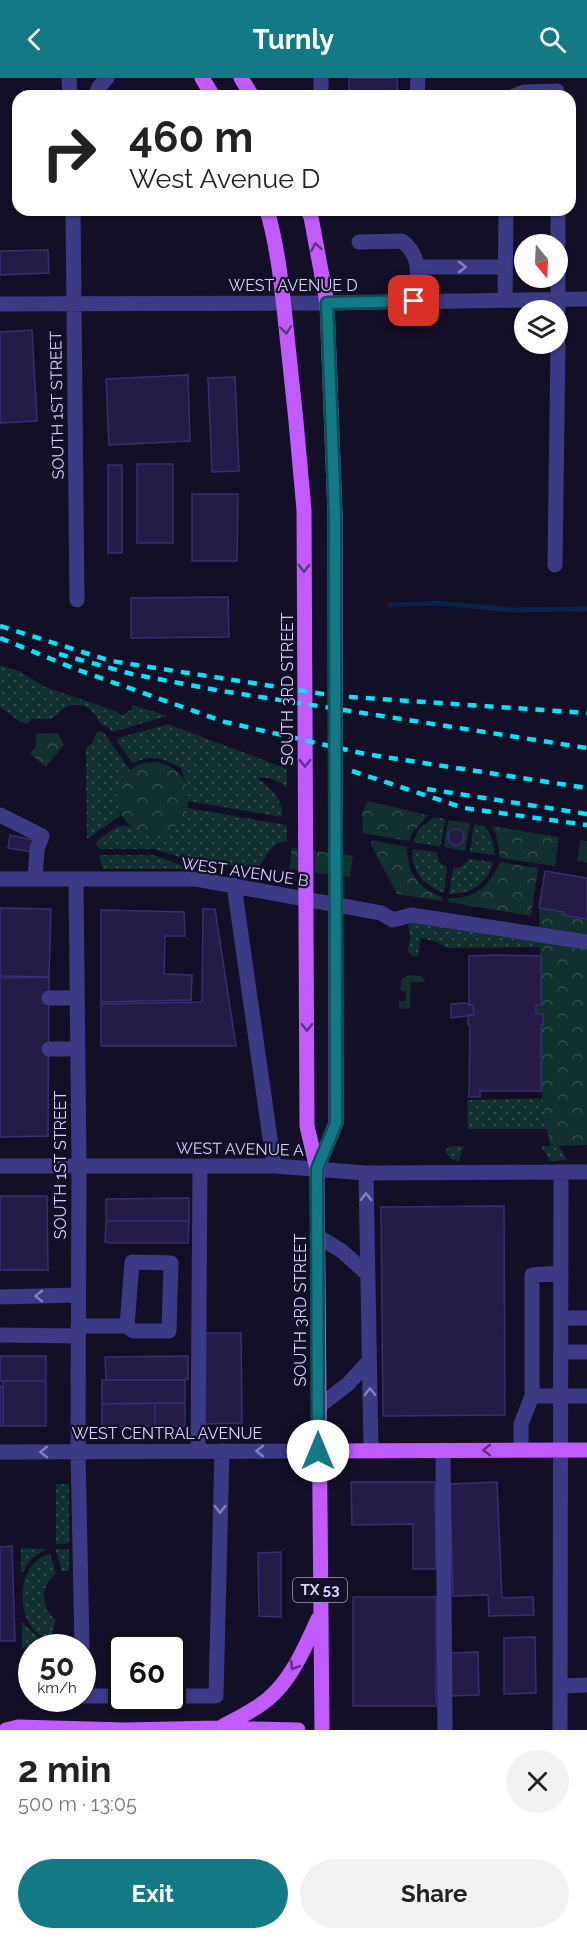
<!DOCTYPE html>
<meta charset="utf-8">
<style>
body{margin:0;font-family:Raleway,sans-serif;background:#f2f2f2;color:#222;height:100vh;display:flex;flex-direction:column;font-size:22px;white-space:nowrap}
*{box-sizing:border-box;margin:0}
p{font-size:20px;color:#767676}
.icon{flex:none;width:33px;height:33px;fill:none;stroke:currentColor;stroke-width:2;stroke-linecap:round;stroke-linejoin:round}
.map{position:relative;height:1652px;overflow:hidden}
.sheet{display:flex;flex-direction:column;background:#fff;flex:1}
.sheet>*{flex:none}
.banner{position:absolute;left:12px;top:12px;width:564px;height:126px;border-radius:18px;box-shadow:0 2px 4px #0004;background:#fff;color:#222;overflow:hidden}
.needle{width:39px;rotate:162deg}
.buttons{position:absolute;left:514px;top:156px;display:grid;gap:12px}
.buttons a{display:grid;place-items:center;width:54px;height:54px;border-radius:50%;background:#fff;box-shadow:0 2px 4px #0004;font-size:30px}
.speed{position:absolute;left:18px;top:1556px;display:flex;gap:12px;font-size:30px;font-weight:700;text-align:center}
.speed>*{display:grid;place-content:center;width:78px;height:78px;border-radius:50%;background:#fff;box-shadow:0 2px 4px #0004;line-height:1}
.speed small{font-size:15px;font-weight:400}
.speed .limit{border:3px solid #111;border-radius:9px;background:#fff;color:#111}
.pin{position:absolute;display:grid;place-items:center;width:51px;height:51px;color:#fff;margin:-26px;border-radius:12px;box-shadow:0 3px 9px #0006}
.me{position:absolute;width:66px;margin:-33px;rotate:0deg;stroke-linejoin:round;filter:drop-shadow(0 0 4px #0008)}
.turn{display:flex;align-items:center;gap:21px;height:126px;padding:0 18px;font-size:27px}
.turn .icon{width:78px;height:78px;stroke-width:2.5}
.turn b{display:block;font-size:42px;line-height:51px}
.round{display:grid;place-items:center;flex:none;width:63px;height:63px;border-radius:32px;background:#f2f2f2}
.head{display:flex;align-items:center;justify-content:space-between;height:102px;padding:0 18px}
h1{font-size:36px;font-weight:700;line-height:45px}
.cta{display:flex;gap:12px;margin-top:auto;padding:12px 18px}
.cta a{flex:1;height:69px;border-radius:36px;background:#137a85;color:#fff;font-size:24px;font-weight:700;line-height:69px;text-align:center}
.cta a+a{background:#f2f2f2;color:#222}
header{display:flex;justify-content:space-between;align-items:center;height:78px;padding:0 18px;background:#137a85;color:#fff;font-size:27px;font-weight:700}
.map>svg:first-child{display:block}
</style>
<header><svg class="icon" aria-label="back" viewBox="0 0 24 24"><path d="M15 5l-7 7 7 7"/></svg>Turnly<svg class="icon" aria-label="search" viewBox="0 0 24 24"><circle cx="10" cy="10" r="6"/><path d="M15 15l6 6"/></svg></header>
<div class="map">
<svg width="587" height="1652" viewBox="0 0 587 1652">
<defs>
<pattern id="grass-dots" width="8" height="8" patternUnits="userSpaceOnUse" patternTransform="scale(1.5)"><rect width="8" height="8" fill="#12302f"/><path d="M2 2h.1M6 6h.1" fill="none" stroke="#344d4e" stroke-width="1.8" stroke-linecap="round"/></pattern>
<pattern id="forest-crowns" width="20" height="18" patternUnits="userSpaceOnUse" patternTransform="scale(1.5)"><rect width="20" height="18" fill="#12302f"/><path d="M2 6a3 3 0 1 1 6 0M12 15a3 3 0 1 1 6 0" fill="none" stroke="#344d4e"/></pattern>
</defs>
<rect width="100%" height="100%" fill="#130f26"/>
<!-- grass -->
<path fill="url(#grass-dots)" d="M0,587L19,593L45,609L113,632L122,637L132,631V627L168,638L112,654L108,649L101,647C95,633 83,622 66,629C61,632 56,638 51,641H32L27,646L19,643L0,629Z
M168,646L287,691V710C278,701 268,699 257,700C271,710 283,720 282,739L188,723V713L181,690C162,680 153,676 133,685L117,664L119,660Z
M101,653L104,655L130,692L122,700L119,734L121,737L87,761L86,670L92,665L97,654Z
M187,730L287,747V763C270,765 267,778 259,789L198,785L154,771H101L96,767L97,763C108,755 122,741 134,751L185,737Z
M434,739L446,741L440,769L413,764L419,751Z
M474,746L484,748C492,757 494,766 495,777L470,774Z
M413,771L436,774L440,785L447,789L444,815C424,808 410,792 413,771Z
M99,777H153L192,791H103Z
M469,781L493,784C488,806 471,816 449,816L453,791L461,789Z
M408,844L556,867V869L446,870L437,864L421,860L418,878L414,879L408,874L410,859Z
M550,1020L551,1051H468L467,1022Z
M450,1068H464L459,1083L451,1081L445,1073Z
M541,1068H559L567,1082L550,1083Z
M56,1406H69V1465L56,1466Z
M21,1470L46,1471C37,1477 27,1482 24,1494H21Z
M55,1471H69V1493H62Z
M50,1476L56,1496C39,1508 41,1530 56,1542L50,1563C43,1560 35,1555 31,1548C16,1526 20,1483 50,1476Z
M22,1544L48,1569L22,1570Z"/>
<!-- forest -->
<path fill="url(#forest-crowns)" d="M58,655L64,667L46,689L30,676L36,668V656Z
M117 720a36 36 0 1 1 72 0a36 36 0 1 1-72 0Z
M368,723L428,737L412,755L409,763L363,755L362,735Z
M491,748L559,759L555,788L500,780L496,756Z
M373,762L407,769C407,794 418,811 442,819V823L397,816L371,767V764Z
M292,770L353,778L350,799L289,791Z
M500,784L538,790L531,838L448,824L449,820C475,821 490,808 500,784Z
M539,830L564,834V837L587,841V1067L550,1068L541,1013V947H543V937L536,936V927H541Z"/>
<!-- garden -->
<path fill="#12302f" d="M448,742L470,745L465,773L444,769Z
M580,762L587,763V785L577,783Z
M409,897L421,898L426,904H411L410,930L399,931V923H405L406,914L400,912L402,901Z"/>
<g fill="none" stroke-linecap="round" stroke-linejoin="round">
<!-- stream -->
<path stroke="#0c2248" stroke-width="5" d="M390,527L439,525L511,532L587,531"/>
</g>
<!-- building -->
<path fill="#241b47" stroke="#3b2d73" stroke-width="1.5" d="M349,0H397L398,18H349Z
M48,172L49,195L0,197V173Z
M32,252L37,343L0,345V254Z
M188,297L190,363L109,367L106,301Z
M235,299L239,393L212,394L208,300Z
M137,386H173V465H137Z
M108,387H122V475H108Z
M192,416H238L237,483H192Z
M228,519L229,559L131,560V520Z
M448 759a8 8 0 1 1 16 0a8 8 0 1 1-16 0Z
M10,757L33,762L31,774L8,770Z
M545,793L587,800V841L563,837L564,834L539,830Z
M0,830L51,831L49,899L0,898Z
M203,831H215L236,968H101V926L202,924Z
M101,832L184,834L185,858H165L164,896L192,897L191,922L101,924Z
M496,877L541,878V927H536V936H543V947H541V1013H480V1019H469L470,947H468V937H474L473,927H469V878Z
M49,899L48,1058L0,1059V900Z
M464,925L473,927L474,937L451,940V926Z
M0,1118H47L48,1192H0Z
M189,1120V1143H106V1121Z
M504,1128L505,1337L383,1338L381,1129Z
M106,1143H189L188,1165H109L105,1164Z
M203,1255H241L242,1345L204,1346Z
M0,1278H46V1303H0Z
M188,1278V1301L185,1302H106L105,1279Z
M102,1302H185V1325L102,1326Z
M3,1303H46V1348H3Z
M0,1308H3V1348H0Z
M155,1325H185V1348H155Z
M155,1325V1348H102V1326Z
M351,1404H435L436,1491H413V1446L352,1447Z
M497,1404L502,1520L533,1519L534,1537L489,1538L488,1517L453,1518L450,1406Z
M12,1468L15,1563H0V1469Z
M281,1474V1539L259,1538L258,1475Z
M353,1519H436V1628H353Z
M535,1559L536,1615L504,1616V1560Z
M478,1574L479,1617L450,1618V1575Z"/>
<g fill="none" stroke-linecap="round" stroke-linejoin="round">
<!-- minor -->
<path stroke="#3d3a85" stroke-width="15" d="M69,0L70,18
M321,0V18
M95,18L99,9L107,0
M417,18L418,0
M514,18L524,14L557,13
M73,132L77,522
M558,132V166
M359,164L402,163C423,179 418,201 414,223
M558,188V233
M419,192L425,189H505
M505,222L506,132
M0,226L327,225L587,221
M555,487L558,266
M0,737L42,758L37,771L35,801
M0,801H196L381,835L393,842L411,837L587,864
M76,801L79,1087L78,1373L82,1569
M234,807L274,1088
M49,920H77
M49,971H78
M0,1088H274L366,1095L587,1094
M366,1095L371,1372
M317,1158L342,1173L366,1195
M0,1219L78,1217
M561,1240H587
M78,1248H127L133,1253H169L171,1185L132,1184L127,1248
M0,1257L78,1258
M561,1274H587
M532,1318H587
M318,1329L348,1306L369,1283
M443,1372L445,1652
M521,1372V1346L532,1318V1197L561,1195
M198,1373L200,1088
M0,1374L318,1373
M82,1590L83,1618H122
M561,1608L587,1607
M172,1618H216L222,1373
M560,1652L561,1094"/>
<!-- major -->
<path stroke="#c25bff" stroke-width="15" d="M202,0L213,18
M241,0L252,18
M267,132C278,170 282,210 286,249C293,310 299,371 304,432L307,1048L317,1091L322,1652
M308,132L311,139L327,225L335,436L336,1045L317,1091
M318,1373L587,1372
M223,1648C238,1640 255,1632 268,1621C292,1601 305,1569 318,1541
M6,1652L18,1649L125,1652L219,1650L298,1652"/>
<!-- rail -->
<path stroke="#00e5ff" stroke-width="4.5" stroke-dasharray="9 8" stroke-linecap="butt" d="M0,548L111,583L336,618L587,635
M0,560L78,592L225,644L365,676L587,710
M59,576L132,596L216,612L587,670
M352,693L464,730L587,747
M427,711L587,736"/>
</g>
<!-- one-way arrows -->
<defs><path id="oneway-chevron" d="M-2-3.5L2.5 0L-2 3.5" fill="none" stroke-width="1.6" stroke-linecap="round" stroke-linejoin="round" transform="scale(1.5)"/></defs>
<g stroke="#623188">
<use href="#oneway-chevron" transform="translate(316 169) rotate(-100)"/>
<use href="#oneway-chevron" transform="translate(286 252) rotate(83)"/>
<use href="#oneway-chevron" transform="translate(304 490) rotate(90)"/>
<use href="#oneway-chevron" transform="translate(305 685) rotate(90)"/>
<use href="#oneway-chevron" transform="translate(307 949) rotate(90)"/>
<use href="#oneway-chevron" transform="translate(487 1372) rotate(180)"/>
<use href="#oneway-chevron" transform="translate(294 1588) rotate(122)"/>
</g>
<g stroke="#837fbc">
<use href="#oneway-chevron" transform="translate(462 189)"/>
<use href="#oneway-chevron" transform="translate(366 1119) rotate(-90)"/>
<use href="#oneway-chevron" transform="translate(39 1218) rotate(179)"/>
<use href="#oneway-chevron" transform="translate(370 1314) rotate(-91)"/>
<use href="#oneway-chevron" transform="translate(260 1373) rotate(180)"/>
<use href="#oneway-chevron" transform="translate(44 1374) rotate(179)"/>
<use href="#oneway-chevron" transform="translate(220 1431) rotate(91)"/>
</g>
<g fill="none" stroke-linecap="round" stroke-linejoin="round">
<!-- route casing -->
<g stroke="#0c4f56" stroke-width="15">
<path id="route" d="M318,1373L317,1091L336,1045L335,436L327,225L414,223"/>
</g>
<!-- route -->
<use href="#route" stroke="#137a85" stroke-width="10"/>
</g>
<g text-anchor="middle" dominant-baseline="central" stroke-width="4.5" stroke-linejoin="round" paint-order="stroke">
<!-- shield labels -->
<rect fill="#130f26" stroke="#9e99be" stroke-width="1.5" x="293" y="1500" width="54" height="24" rx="4.5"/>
<g font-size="15" font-weight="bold" fill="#d9d4ff">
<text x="320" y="1512">TX 53</text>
</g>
<!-- street labels -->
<g font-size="16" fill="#d9d4ff" stroke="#130f26">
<text x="293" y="207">WEST AVENUE D</text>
<text transform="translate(57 327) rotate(-91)">SOUTH 1ST STREET</text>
<text transform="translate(287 611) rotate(-90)">SOUTH 3RD STREET</text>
<text transform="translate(245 794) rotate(8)">WEST AVENUE B</text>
<text transform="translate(240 1071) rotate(1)">WEST AVENUE A</text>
<text transform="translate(60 1087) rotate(-90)">SOUTH 1ST STREET</text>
<text transform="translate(300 1232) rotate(-90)">SOUTH 3RD STREET</text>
<text x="167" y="1355">WEST CENTRAL AVENUE</text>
</g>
</g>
</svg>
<div class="buttons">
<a><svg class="needle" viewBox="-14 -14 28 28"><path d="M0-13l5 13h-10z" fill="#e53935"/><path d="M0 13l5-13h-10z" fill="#767676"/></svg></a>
<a><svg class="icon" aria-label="layers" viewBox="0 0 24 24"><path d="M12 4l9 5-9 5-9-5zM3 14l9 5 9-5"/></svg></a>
</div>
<div class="speed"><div>50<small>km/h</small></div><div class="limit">60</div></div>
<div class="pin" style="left:414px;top:223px;background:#d93025"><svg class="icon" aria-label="arrive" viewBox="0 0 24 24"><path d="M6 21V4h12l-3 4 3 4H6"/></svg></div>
<svg class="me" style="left:318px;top:1373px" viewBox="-20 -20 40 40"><circle r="19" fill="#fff"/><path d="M0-13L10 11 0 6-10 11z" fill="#137a85"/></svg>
<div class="banner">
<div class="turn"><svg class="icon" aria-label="right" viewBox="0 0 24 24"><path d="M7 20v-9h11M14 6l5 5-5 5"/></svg><div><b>460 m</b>West Avenue D</div></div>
</div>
</div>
<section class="sheet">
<div class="head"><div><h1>2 min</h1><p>500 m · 13:05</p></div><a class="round"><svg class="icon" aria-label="close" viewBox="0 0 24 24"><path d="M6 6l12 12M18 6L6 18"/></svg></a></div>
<div class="cta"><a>Exit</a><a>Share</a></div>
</section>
